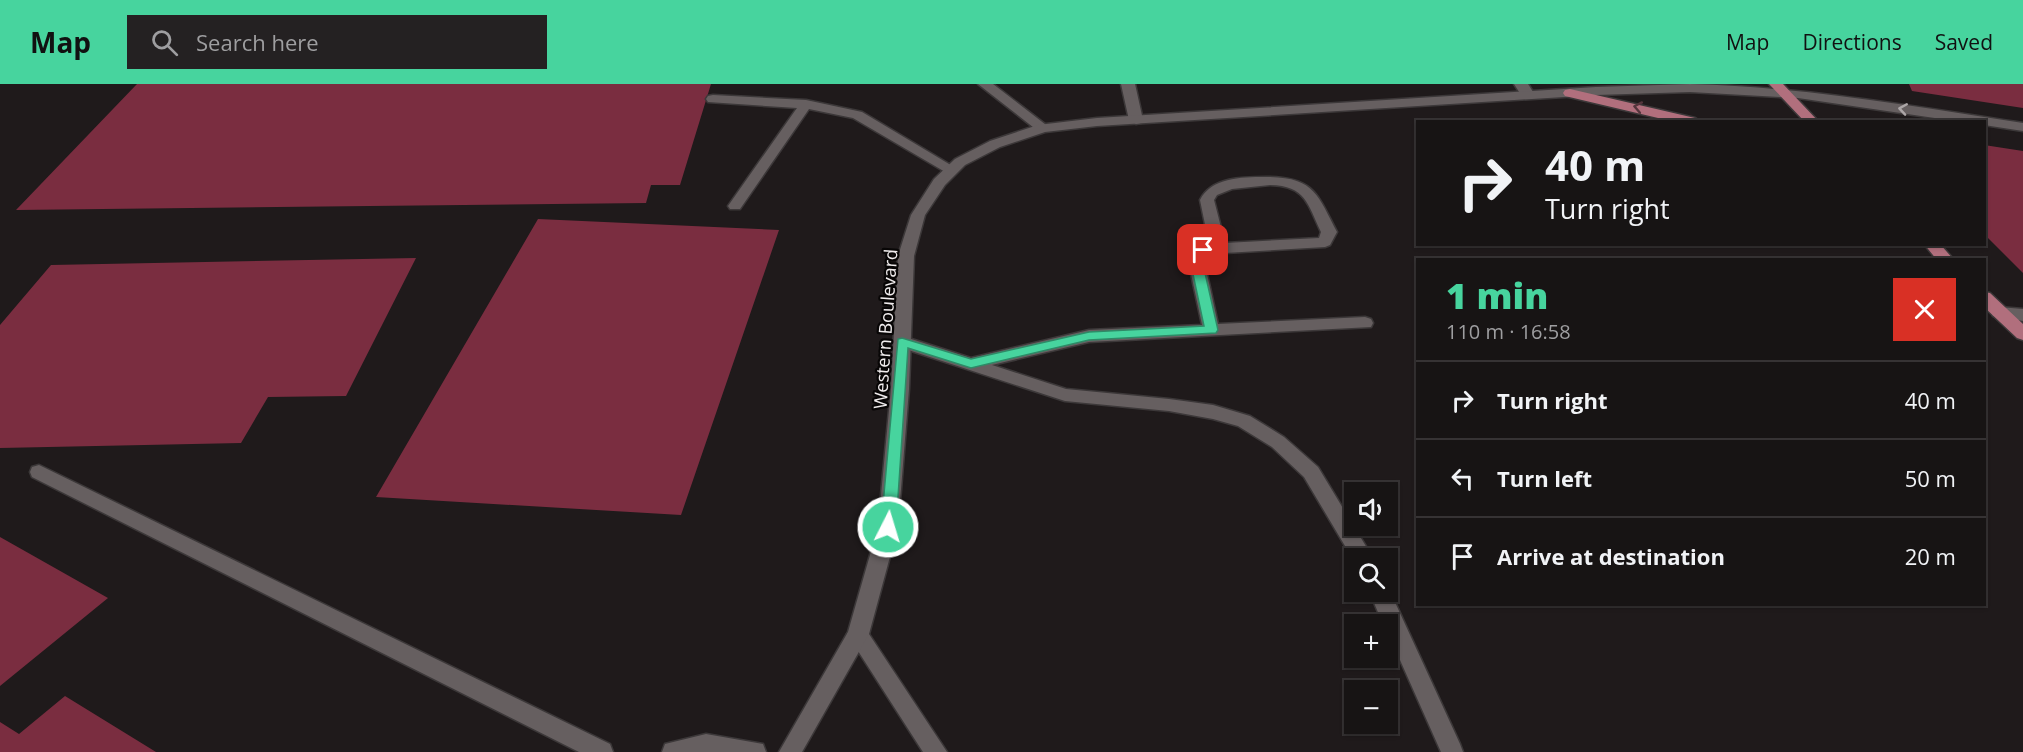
<!DOCTYPE html>
<meta charset="utf-8">
<style>
body{margin:0;font-family:"Open Sans",sans-serif;background:#242122;color:#f1f3f6;height:100vh;display:flex;flex-direction:column;font-size:22px;white-space:nowrap}
*{box-sizing:border-box;margin:0}
p{font-size:20px;color:#9e9ea0}
.icon{flex:none;width:33px;height:33px;fill:none;stroke:currentColor;stroke-width:2;stroke-linecap:round;stroke-linejoin:round}
.map{position:relative;flex:1;overflow:hidden}
.sheet{position:absolute;left:1416px;top:174px;width:570px;height:348px;display:flex;flex-direction:column;background:#171414;border-radius:0px;box-shadow:0 2px 4px #0004,0 0 0 2px #363334}
.sheet>*{flex:none}
.top-card{position:absolute;left:1416px;top:36px;width:570px;height:126px;border-radius:0px;box-shadow:0 2px 4px #0004,0 0 0 2px #363334;background:#171414;color:#f1f3f6;overflow:hidden}
.controls{position:absolute;left:1344px;top:398px;display:grid;gap:12px}
.controls a{display:grid;place-items:center;width:54px;height:54px;border-radius:0px;background:#171414;box-shadow:0 2px 4px #0004,0 0 0 2px #363334;font-size:30px}
.pin{position:absolute;display:grid;place-items:center;width:51px;height:51px;color:#fff;margin:-26px;border-radius:12px;box-shadow:0 3px 9px #0006}
.me{position:absolute;width:66px;margin:-33px;rotate:5deg;stroke-linejoin:round;filter:drop-shadow(0 0 4px #0008)}
.turn{display:flex;align-items:center;gap:21px;height:126px;padding:0 30px;font-size:27px}
.turn .icon{width:78px;height:78px;stroke-width:2.5}
.turn b{display:block;font-size:42px;line-height:51px}
.round{display:grid;place-items:center;flex:none;width:63px;height:63px;border-radius:0px;background:#242122}
.overview{display:flex;align-items:center;justify-content:space-between;height:102px;padding:0 30px}
h1{font-size:36px;font-weight:800;line-height:45px;color:#47d49e}
ul{padding:0;list-style:none}
li{display:flex;align-items:center;gap:18px;height:78px;padding:0 30px;border-top:2px solid #363334}
li div{flex:1}
li b{display:block;font-size:22px}
li em{font-style:normal}
header{display:flex;align-items:center;gap:36px;box-sizing:border-box;height:84px;padding:0 30px;background:#47d49e;color:#111}
header strong{font-size:28px}
nav{display:flex;gap:33px;margin-inline-start:auto;font-size:21px}
.search{width:420px;height:54px;background:#242122;display:flex;align-items:center;gap:15px;box-sizing:border-box;padding:0 21px;border-radius:0px;color:#9e9ea0;font-size:22px}
.map>svg:first-child{display:block}
</style>
<header>
<strong>Map</strong>
<div class="search"><svg class="icon" aria-label="search" viewBox="0 0 24 24"><circle cx="10" cy="10" r="6"/><path d="M15 15l6 6"/></svg>Search here</div>
<nav><a>Map</a><a>Directions</a><a>Saved</a></nav>
</header>
<div class="map">
<svg width="2023" height="668" viewBox="0 0 2023 668">
<rect width="100%" height="100%" fill="#1f1a1b"/>
<!-- building -->
<path fill="#7a2d40" d="M137,0H711L680,101H651L646,119L16,126Z
M1909,0H2023V24L1912,7Z
M1984,61L2023,67V189L1984,150Z
M538,135L779,146L681,431L376,413Z
M416,174L346,312L268,313L241,359L0,364V241L51,181Z
M0,453L108,514L0,602Z
M65,612L156,668H0V638L19,650Z"/>
<g fill="none" stroke-linecap="round" stroke-linejoin="round">
<!-- service casing -->
<g stroke="#3c3839" stroke-width="3">
<path id="service" d="M978,0H993L1050,44L1043,48L1038,47Z
M1121,0H1135L1143,36L1141,39L1136,40L1129,36Z
M1514,0H1528L1535,11L1533,14H1523Z
M713,11L806,16L862,28L959,86L952,90L947,89L853,34L809,25L740,125H730L728,122L797,24L708,18L706,15L708,12Z
M1270,93C1315,94 1318,112 1337,148L1330,161L1325,163L1208,170L1204,176L1218,240L1365,233L1371,235L1373,239L1371,243L1089,258L992,281L1066,305L1169,315L1213,321L1250,332L1284,353L1318,383L1373,474H1354V477L1304,393L1272,363L1238,342L1213,335L1169,327L1065,317L896,262L894,258L896,254L902,252L971,274L1089,246L1202,241L1188,176L1198,163L1209,160L1200,116C1212,92 1246,93 1270,93ZM1270,101C1306,102 1307,119 1321,148L1319,154L1225,159L1214,116L1217,111L1232,105Z
M39,381L610,660L613,668H579L32,393L30,388L32,383Z
M1388,503L1460,660L1463,668H1441L1388,549V540H1383L1369,507H1388Z
M858,541L865,544L947,668H923L851,556L847,550L851,544Z
M706,650L763,660L766,668H662L665,660Z"/>
</g>
<!-- minor casing -->
<g stroke="#3c3839" stroke-width="3">
<path id="minor" d="M1690,0C1803,3 1912,22 2023,39V47L1984,41V38H1962L1798,14L1690,8L1596,11L1097,42L1045,48L1000,63L965,81L945,101L925,131L914,172L909,305L898,443L869,550L802,668H779L848,548L878,443L891,305L898,172L911,131L934,95L955,75L990,57L1038,41L1097,34L1596,3Z
M1999,223L2023,225V237L1993,232L1991,228L1993,224Z"/>
</g>
<!-- primary casing -->
<g stroke="#3c3839" stroke-width="3">
<path id="primary" d="M1769,0H1783L1819,38H1805Z
M1570,5L1695,34L1701,38H1675L1565,12L1563,9L1565,6Z
M1924,160H1940L1954,176H1937Z
M1984,208L1990,209L2023,240V256L2017,254L1984,223Z"/>
</g>
<!-- service -->
<use href="#service" fill="#665f60" fill-rule="evenodd"/>
<!-- minor -->
<use href="#minor" fill="#665f60" fill-rule="evenodd"/>
<!-- primary -->
<use href="#primary" fill="#b16f7d" fill-rule="evenodd"/>
</g>
<!-- one-way arrows -->
<defs><path id="oneway-chevron" d="M-2-3.5L2.5 0L-2 3.5" fill="none" stroke-width="1.6" stroke-linecap="round" stroke-linejoin="round" transform="scale(1.5)"/></defs>
<use stroke="#54353c" href="#oneway-chevron" transform="translate(1638 23) rotate(-169)"/>
<use stroke="#aca6a7" href="#oneway-chevron" transform="translate(1903 25) rotate(-171)"/>
<!-- route -->
<path fill="#47d49e" stroke="#2e8a67" stroke-width="1.5" d="M1203,163L1209,166L1202,176L1218,246L1216,249L1089,256L971,284L908,264L896,443L894,448H883L881,443L898,255L902,254L971,275L1089,248L1204,242L1190,176L1199,164Z"/>
<g text-anchor="middle" dominant-baseline="central" stroke-width="4.5" stroke-linejoin="round" paint-order="stroke">
<!-- street labels -->
<g font-size="18" fill="#f1edee" stroke="#080606">
<text transform="translate(885 245) rotate(-86)">Western Boulevard</text>
</g>
</g>
</svg>
<div class="controls">
<a><svg class="icon" aria-label="sound" viewBox="0 0 24 24"><path d="M4 9h4l5-4v14l-5-4H4zM17 9q2 3 0 6"/></svg></a>
<a><svg class="icon" aria-label="search" viewBox="0 0 24 24"><circle cx="10" cy="10" r="6"/><path d="M15 15l6 6"/></svg></a>
<a>+</a>
<a>−</a>
</div>
<div class="pin" style="left:1203px;top:166px;background:#d93025"><svg class="icon" aria-label="arrive" viewBox="0 0 24 24"><path d="M6 21V4h12l-3 4 3 4H6"/></svg></div>
<svg class="me" style="left:888px;top:443px" viewBox="-20 -20 40 40"><circle r="17" fill="#47d49e" stroke="#fff" stroke-width="3"/><path d="M0-11L8 9 0 5-8 9z" fill="#fff"/></svg>
<div class="top-card">
<div class="turn"><svg class="icon" aria-label="right" viewBox="0 0 24 24"><path d="M7 20v-9h11M14 6l5 5-5 5"/></svg><div><b>40 m</b>Turn right</div></div>
</div>
<section class="sheet">
<div class="overview"><div><h1>1 min</h1><p>110 m · 16:58</p></div><a class="round" style="background:#d93025;color:#fff"><svg class="icon" aria-label="close" viewBox="0 0 24 24"><path d="M6 6l12 12M18 6L6 18"/></svg></a></div>
<ul>
<li><svg class="icon" aria-label="right" viewBox="0 0 24 24"><path d="M7 20v-9h11M14 6l5 5-5 5"/></svg><div><b>Turn right</b></div><em>40 m</em></li>
<li><svg class="icon" aria-label="left" viewBox="0 0 24 24"><path d="M17 20v-9H6M10 6l-5 5 5 5"/></svg><div><b>Turn left</b></div><em>50 m</em></li>
<li><svg class="icon" aria-label="arrive" viewBox="0 0 24 24"><path d="M6 21V4h12l-3 4 3 4H6"/></svg><div><b>Arrive at destination</b></div><em>20 m</em></li>
</ul>
</section>
</div>
